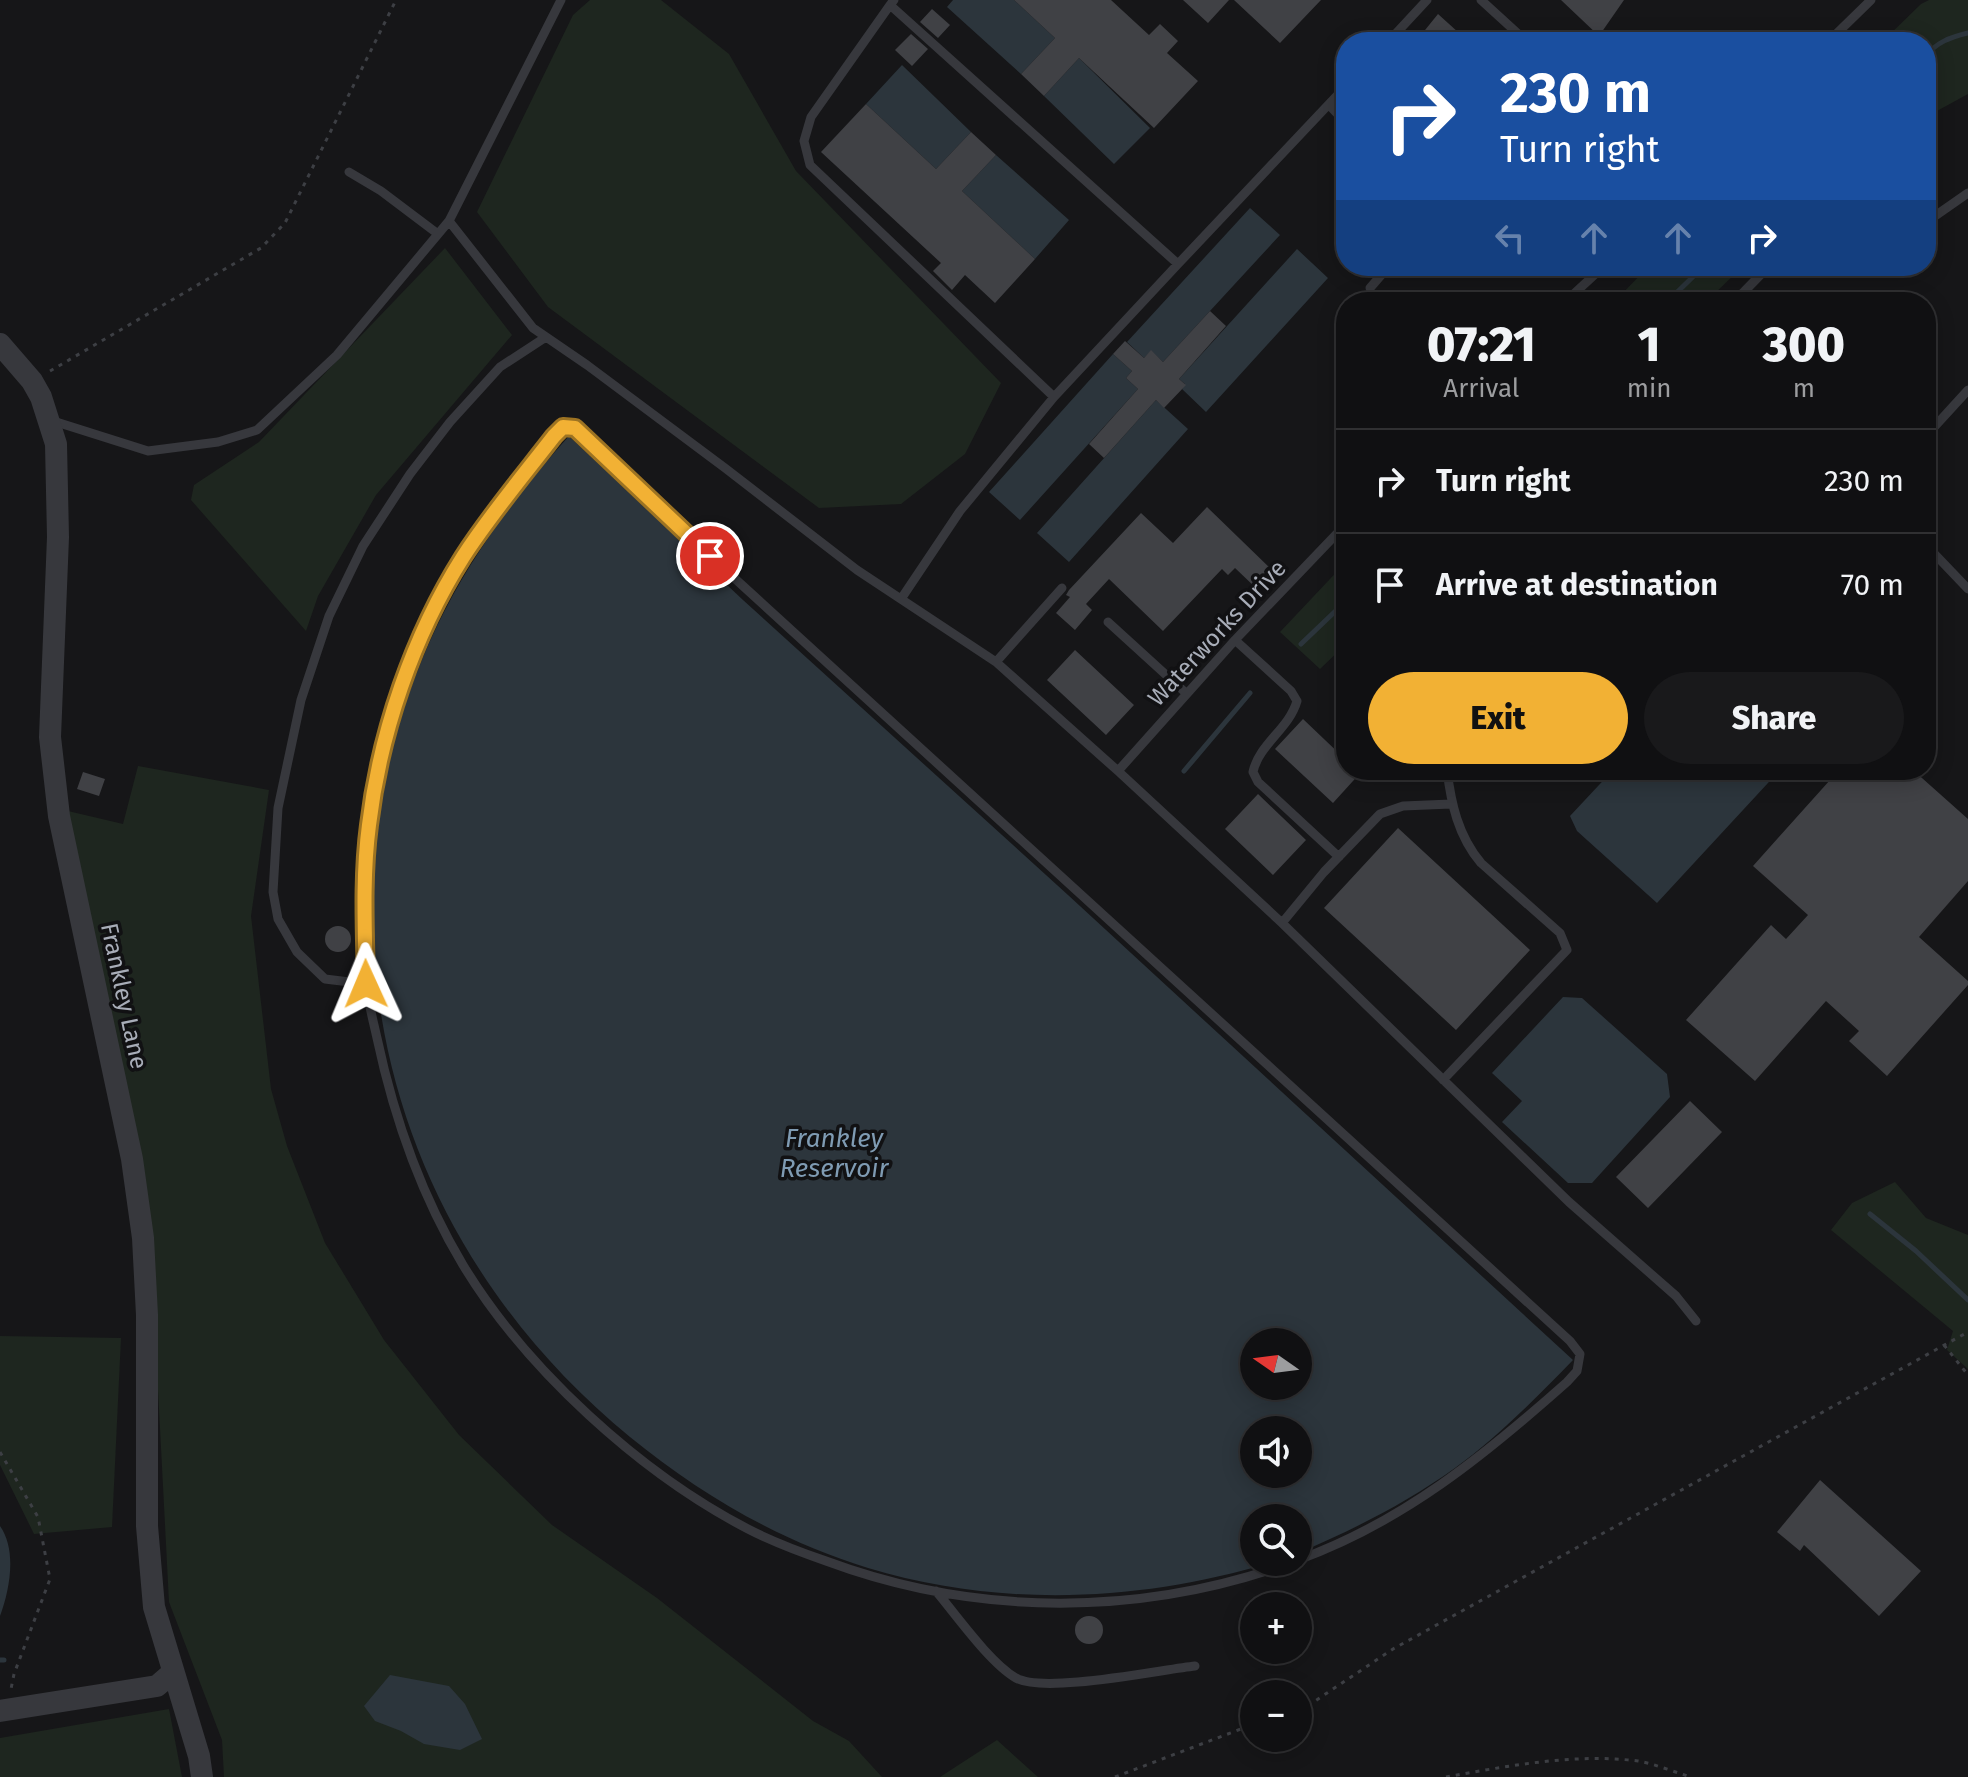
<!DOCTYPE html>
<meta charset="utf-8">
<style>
body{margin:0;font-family:"Fira Sans",sans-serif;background:#19191b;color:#f1f3f6;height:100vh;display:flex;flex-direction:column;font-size:30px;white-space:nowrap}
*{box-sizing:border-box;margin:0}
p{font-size:26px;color:#9c9d9f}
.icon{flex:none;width:44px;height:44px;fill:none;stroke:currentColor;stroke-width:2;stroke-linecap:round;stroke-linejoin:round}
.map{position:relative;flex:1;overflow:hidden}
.side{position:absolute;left:1336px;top:292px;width:600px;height:488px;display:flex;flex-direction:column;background:#101012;border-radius:32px;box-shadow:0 4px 20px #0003,0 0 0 2px #303032}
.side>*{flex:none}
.guide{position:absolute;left:1336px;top:32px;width:600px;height:244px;border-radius:32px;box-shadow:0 4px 20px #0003,0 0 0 2px #303032;background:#1a4fa0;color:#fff;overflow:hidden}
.needle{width:52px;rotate:284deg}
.fabs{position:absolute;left:1240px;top:1328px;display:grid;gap:16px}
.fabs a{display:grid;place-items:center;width:72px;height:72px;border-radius:50%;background:#101012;box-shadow:0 4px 20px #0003,0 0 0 2px #303032;font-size:40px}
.pin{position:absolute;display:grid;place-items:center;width:68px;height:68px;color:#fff;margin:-34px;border:4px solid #fff;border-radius:50%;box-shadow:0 2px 8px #0007}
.me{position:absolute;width:88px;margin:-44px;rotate:359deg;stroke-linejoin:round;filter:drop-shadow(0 0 6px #0008)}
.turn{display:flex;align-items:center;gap:28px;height:168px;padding:0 32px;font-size:36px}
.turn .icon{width:104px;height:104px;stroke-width:2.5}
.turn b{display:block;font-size:56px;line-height:68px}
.lanes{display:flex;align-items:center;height:76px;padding:0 32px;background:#0003;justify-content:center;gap:40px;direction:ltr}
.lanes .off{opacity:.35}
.eta{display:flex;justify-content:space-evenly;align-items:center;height:136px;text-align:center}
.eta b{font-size:48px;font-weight:800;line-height:56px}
.cta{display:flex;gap:16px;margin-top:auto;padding:16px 32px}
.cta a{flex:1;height:92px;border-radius:48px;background:#f2b134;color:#111;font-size:32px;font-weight:800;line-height:92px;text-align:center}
.cta a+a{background:#19191b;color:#f1f3f6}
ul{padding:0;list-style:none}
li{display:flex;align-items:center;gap:24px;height:104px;padding:0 32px;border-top:2px solid #303032}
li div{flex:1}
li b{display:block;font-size:30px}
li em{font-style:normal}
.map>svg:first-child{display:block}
</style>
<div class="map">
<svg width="1968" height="1777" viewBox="0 0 1968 1777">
<rect width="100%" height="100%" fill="#161618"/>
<!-- green -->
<path fill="#1e261f" d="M590,0H661L729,54L796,171L1001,383L965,454L901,504L819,508L548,307L477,212L573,15Z
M1929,0H1968V94L1926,117V42H1882L1921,4Z
M445,248L512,335L376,495L318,596L306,631L191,500L194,485L259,442Z
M1649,266H1743L1706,302H1614Z
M1346,562V644L1320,669L1280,632Z
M138,766L269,790L251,916L271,1089L287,1146L325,1243L384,1340L459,1435L552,1525L657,1598L813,1721L849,1741L882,1777H224L222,1740L169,1602L156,1351L68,811L123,824Z
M1895,1182L1926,1218L1968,1235V1369L1947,1350L1953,1331L1831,1230L1852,1203Z
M0,1336L121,1338L112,1527L34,1534L0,1465Z
M169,1709L182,1777H0V1738Z
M997,1740L1038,1777H940Z"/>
<!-- water -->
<path fill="#2c353c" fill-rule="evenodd" d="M953,0H1014L1055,38L1021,74L947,7Z
M1079,58L1150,128L1114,164L1044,96Z
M902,65L971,132L936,169L866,104Z
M996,155L1069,220L1035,259L962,191Z
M1250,208L1280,235L1163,362L1151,351L1144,358L1127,342Z
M1297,249L1328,278L1206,412L1182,389L1185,384L1179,379Z
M1113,354L1132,371L1126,378L1138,389L1020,520L989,492Z
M1156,400L1188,429L1069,562L1037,533Z
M569,436L743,600L1068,895L1573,1360C1536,1398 1498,1437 1455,1468C1406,1503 1353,1530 1298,1553V1518H1254V1562H1273C1142,1602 1000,1608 868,1568C780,1541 701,1495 630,1437C427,1271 331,1018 390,760C420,631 482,533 569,436ZM1254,1342H1298V1386H1254ZM1254,1430H1298V1474H1254Z
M1613,770H1780L1657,903L1577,831L1570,816Z
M1563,997L1582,998L1667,1074L1670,1097L1592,1183H1568L1502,1122L1522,1101L1492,1073Z
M0,1526C17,1550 10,1589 0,1616Z
M390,1675L449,1686L465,1704L482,1739L460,1750L424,1744L401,1731L375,1721L364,1706Z"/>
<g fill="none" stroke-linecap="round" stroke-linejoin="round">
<!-- stream -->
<path stroke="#2c353c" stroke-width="5" d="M1926,57C1935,42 1952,37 1968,33
M1667,302L1704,266
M1301,644L1346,601
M1184,771L1250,693
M1870,1214L1916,1251L1968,1300
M0,1660H4"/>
</g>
<!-- building -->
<path fill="#404145" d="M1014,0H1111L1149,35L1160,24L1178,41L1167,53L1198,81L1154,128L1079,58L1044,96L1021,74L1055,38Z
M1183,0H1229L1208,23Z
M1234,0H1321L1280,43Z
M1561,0H1624L1599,36Z
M932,9L950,25L938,38L920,22Z
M1438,14L1469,42H1429L1421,35Z
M911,34L928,49L912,66L895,50Z
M866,104L936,169L971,132L996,155L962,191L1035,259L995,303L965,275L952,290L933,271L941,263L821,152Z
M1210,311L1226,326L1179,379L1186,385L1164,408L1156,400L1104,458L1089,444L1138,389L1126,378L1132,371L1113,354L1125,341L1144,358L1151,350L1163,362Z
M1207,507L1274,572L1257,589L1235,568L1228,575L1222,569L1163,631L1109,579L1086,604L1092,610L1075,630L1056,613L1070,597L1066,595L1069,590L1141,513L1173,543Z
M1075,650L1134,705L1106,735L1047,680Z
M1303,719L1346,760V770H1363L1333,803L1275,749Z
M1839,770H1913L1968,819V881L1919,937L1968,981V985L1887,1076L1849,1041L1859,1031L1826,1001L1755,1081L1686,1020L1771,925L1786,939L1808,915L1753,866Z
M83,772L105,779L99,796L77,789Z
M1258,794L1306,840L1273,875L1225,829Z
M1398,828L1530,950L1456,1030L1324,908Z
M325 939a13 13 0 1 1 26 0a13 13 0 1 1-26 0Z
M1690,1101L1722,1132L1648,1208L1616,1177Z
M1820,1480L1921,1571L1879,1616L1804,1545L1800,1551L1777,1532Z
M1075 1630a14 14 0 1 1 28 0a14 14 0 1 1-28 0Z"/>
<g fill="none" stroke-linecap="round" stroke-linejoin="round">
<!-- path -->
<path stroke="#3d3f44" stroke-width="3" stroke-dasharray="4 6" stroke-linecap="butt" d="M50,371L261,248L285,223L396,0
M1944,1345L1968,1375
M0,1452L38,1517L50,1579L14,1674L11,1689
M1298,1708L1312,1703L1393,1649L1968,1332
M1115,1777L1254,1724
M1446,1777C1508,1766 1574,1753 1638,1761C1655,1764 1674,1772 1691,1777"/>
<!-- service -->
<path stroke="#37383d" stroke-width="9" d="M561,0L449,221L533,328L587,365L725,468L857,570L996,662
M894,0L890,5L1178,264L1346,86
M1481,0L1527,42
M890,5L811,117L804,141L810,165L1054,397
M1388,42L1427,0
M1828,42L1871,0
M1329,105L1346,123
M349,172L381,191L438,234
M1926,216H1935L1968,193
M1370,288L1389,266
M1565,302L1604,266
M1734,302L1769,266
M50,420L148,451L218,442L257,430L337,355L449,221
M1926,436L1968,390
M1926,545L1968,589
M1062,588L996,662L1118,771L1282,923L1569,1202L1676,1296L1696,1321
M901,599L960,511L1054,397L1178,264
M1108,622L1187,694
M1235,640L1291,691L1297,701C1289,729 1259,744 1253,772L1258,782L1339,857
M1118,771L1235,640L1346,524
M1282,923L1324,872L1380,814L1403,806L1451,804
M366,984L325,979L297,952L278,919L273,892L278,808L301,700L329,616L363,546L410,474L450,422L500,367L546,337
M1443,1080L1567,950L1560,933L1481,863C1458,836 1451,803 1447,770
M1293,1562C1142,1617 977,1617 826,1561C800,1552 773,1542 748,1529C640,1473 526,1369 463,1265C421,1195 394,1118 377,1038C373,1020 368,1002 366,983C364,968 365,952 365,936C363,851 374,769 402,688C430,610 469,542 521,477C535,461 547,442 563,427L575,428L580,432L640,492L1570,1341L1580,1354L1577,1371L1567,1382C1485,1455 1403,1522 1298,1560
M936,1591C957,1616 990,1663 1016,1678C1043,1694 1159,1670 1195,1666"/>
<!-- tertiary -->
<path stroke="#37383d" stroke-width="22" d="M0,344L32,381L41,397L56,444L58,537L50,737L59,816L132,1159L143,1238L147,1315V1526L154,1607L199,1756L202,1777
M0,1711L157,1686L172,1673"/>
</g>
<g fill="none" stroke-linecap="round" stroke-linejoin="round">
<!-- route casing -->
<g stroke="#9d7322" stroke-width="20">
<path id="route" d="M366,984C365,931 362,878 369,825C380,733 413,636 463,557C490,515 523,476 554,436L563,427L575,428L710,556"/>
</g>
<!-- route -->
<use href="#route" stroke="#f2b134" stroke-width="14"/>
</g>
<g text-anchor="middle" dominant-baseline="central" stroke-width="7" stroke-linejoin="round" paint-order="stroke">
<!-- street labels -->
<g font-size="24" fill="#a8adb8" stroke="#111113">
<text transform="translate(1217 633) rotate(-47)">Waterworks Drive</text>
<text transform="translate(124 996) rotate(78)">Frankley Lane</text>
</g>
<!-- water labels -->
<g font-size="26" font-style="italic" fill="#7f9bb3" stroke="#111113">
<text x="834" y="1138">Frankley<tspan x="834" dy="30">Reservoir</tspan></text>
</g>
</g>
</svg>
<div class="fabs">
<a><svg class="needle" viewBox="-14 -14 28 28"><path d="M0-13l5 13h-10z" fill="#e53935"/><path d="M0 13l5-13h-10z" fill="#9c9d9f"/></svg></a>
<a><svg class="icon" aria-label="sound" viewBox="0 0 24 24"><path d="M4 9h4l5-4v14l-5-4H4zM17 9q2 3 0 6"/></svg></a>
<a><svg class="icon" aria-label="search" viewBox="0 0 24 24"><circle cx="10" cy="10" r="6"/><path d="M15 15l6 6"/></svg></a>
<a>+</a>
<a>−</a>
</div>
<div class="pin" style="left:710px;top:556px;background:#d93025"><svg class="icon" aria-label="arrive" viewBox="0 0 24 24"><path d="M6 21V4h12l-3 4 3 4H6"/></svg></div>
<svg class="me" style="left:366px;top:984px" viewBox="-20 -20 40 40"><path d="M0-17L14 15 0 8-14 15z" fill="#f2b134" stroke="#fff" stroke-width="4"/></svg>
<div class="guide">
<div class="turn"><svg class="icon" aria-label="right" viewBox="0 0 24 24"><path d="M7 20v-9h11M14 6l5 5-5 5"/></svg><div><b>230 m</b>Turn right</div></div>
<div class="lanes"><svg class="icon off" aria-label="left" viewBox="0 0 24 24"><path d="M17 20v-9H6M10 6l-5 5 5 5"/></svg><svg class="icon off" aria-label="ahead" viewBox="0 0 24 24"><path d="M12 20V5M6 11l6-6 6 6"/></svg><svg class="icon off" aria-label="ahead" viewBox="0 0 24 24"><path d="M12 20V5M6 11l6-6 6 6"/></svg><svg class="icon" aria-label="right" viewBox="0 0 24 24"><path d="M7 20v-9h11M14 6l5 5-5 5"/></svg></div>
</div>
<section class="side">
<div class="eta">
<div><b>07:21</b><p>Arrival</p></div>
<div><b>1</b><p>min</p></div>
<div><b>300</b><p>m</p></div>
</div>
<ul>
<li><svg class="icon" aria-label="right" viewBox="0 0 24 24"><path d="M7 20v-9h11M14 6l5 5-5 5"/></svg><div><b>Turn right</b></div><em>230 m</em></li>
<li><svg class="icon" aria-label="arrive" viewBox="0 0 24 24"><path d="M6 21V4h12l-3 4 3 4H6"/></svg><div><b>Arrive at destination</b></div><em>70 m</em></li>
</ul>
<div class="cta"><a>Exit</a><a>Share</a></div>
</section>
</div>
